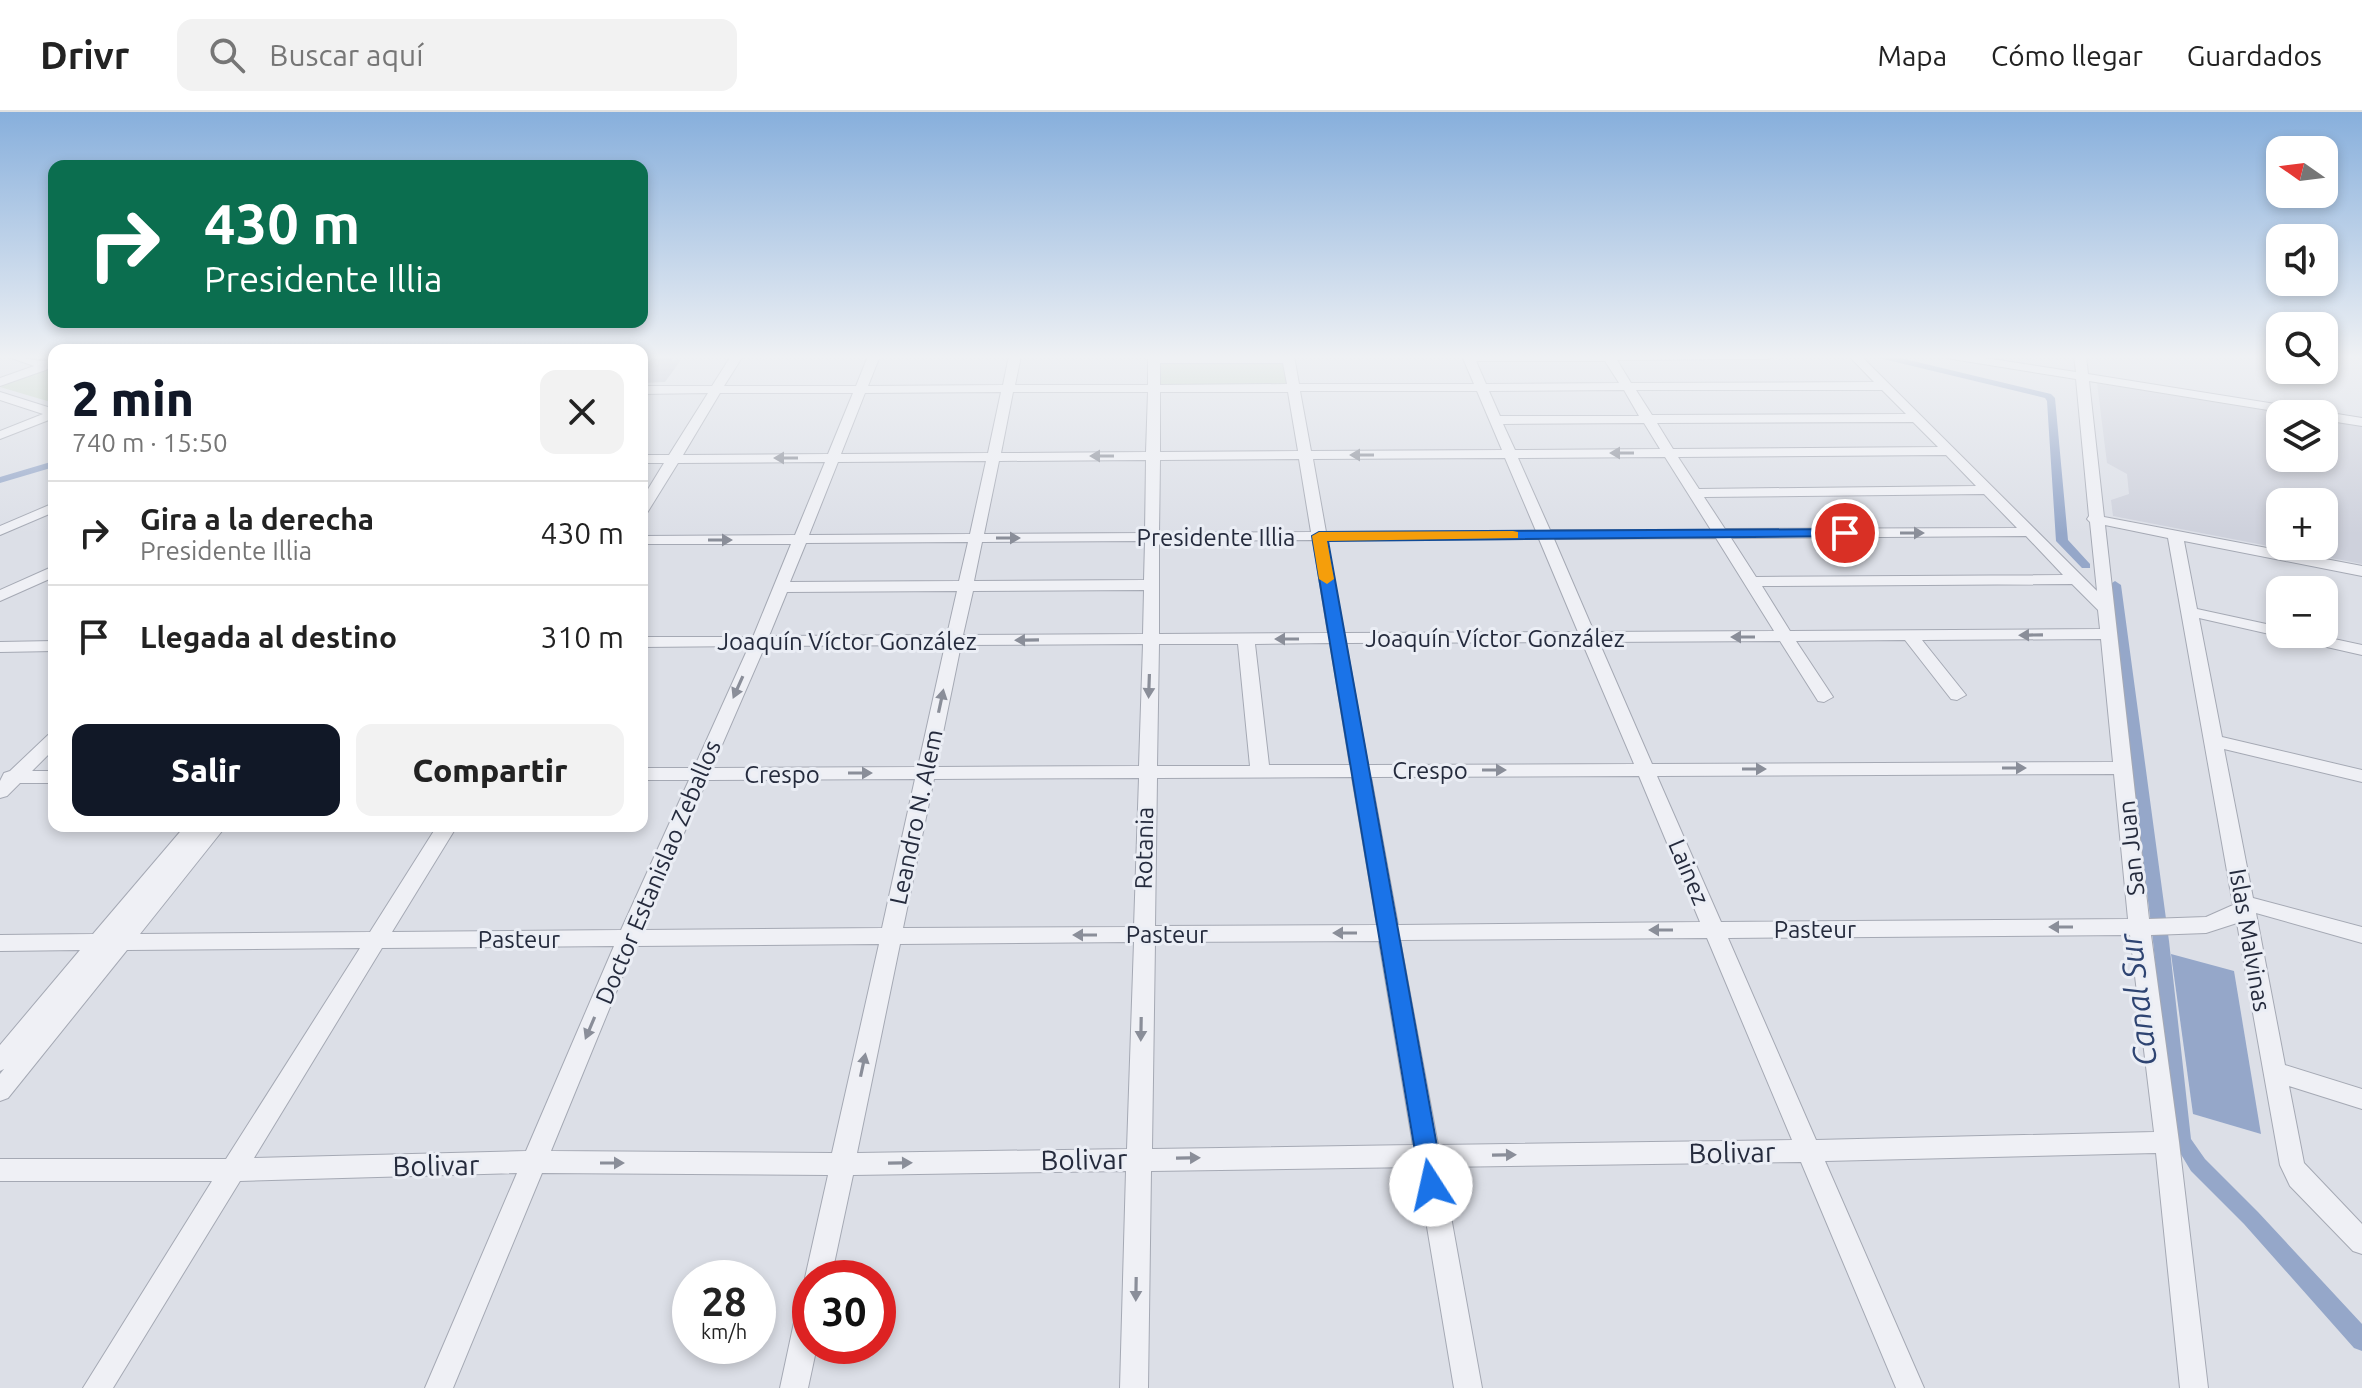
<!DOCTYPE html>
<html lang="es">
<meta charset="utf-8">
<style>
body{margin:0;font-family:Ubuntu,sans-serif;background:#f2f2f2;color:#222;height:100vh;display:flex;flex-direction:column;font-size:30px;white-space:nowrap}
*{box-sizing:border-box;margin:0}
p{font-size:26px;color:#767676}
.icon{flex:none;width:44px;height:44px;fill:none;stroke:currentColor;stroke-width:2;stroke-linecap:round;stroke-linejoin:round}
.map{position:relative;flex:1;overflow:hidden}
.drawer{position:absolute;left:48px;top:232px;width:600px;height:488px;display:flex;flex-direction:column;background:#fff;border-radius:16px;box-shadow:0 4px 12px #0003}
.drawer>*{flex:none}
.guide{position:absolute;left:48px;top:48px;width:600px;height:168px;border-radius:16px;box-shadow:0 4px 12px #0003;background:#0b6e4f;color:#fff;overflow:hidden}
.needle{width:52px;rotate:284deg}
.tools{position:absolute;left:2266px;top:24px;display:grid;gap:16px}
.tools a{display:grid;place-items:center;width:72px;height:72px;border-radius:16px;background:#fff;box-shadow:0 4px 12px #0003;font-size:40px}
.speed{position:absolute;left:672px;top:1148px;display:flex;gap:16px;font-size:40px;font-weight:700;text-align:center}
.speed>*{display:grid;place-content:center;width:104px;height:104px;border-radius:50%;background:#fff;box-shadow:0 4px 12px #0003;line-height:1}
.speed small{font-size:20px;font-weight:400}
.speed .limit{border:12px solid #d22;background:#fff;color:#111}
.pin{position:absolute;display:grid;place-items:center;width:68px;height:68px;color:#fff;margin:-34px;border:4px solid #fff;border-radius:50%;box-shadow:0 2px 8px #0007}
.me{position:absolute;width:88px;margin:-44px;rotate:350deg;stroke-linejoin:round;filter:drop-shadow(0 0 6px #0008)}
.turn{display:flex;align-items:center;gap:28px;height:168px;padding:0 24px;font-size:36px}
.turn .icon{width:104px;height:104px;stroke-width:2.5}
.turn b{display:block;font-size:56px;line-height:68px}
.round{display:grid;place-items:center;flex:none;width:84px;height:84px;border-radius:16px;background:#f2f2f2}
.summary{display:flex;align-items:center;justify-content:space-between;height:136px;padding:0 24px}
h1{font-size:48px;font-weight:800;line-height:60px;color:#111827}
.cta{display:flex;gap:16px;margin-top:auto;padding:16px 24px}
.cta a{flex:1;height:92px;border-radius:16px;background:#111827;color:#fff;font-size:32px;font-weight:800;line-height:92px;text-align:center}
.cta a+a{background:#f2f2f2;color:#222}
ul{padding:0;list-style:none}
li{display:flex;align-items:center;gap:24px;height:104px;padding:0 24px;border-top:2px solid #e0e0e0}
li div{flex:1}
li b{display:block;font-size:30px}
li em{font-style:normal}
header{display:flex;align-items:center;gap:48px;box-sizing:border-box;height:112px;padding:0 40px;background:#fff;border-bottom:2px solid #e0e0e0}
header strong{font-size:38px}
nav{display:flex;gap:44px;margin-inline-start:auto;font-size:28px}
.search{width:560px;height:72px;background:#f2f2f2;display:flex;align-items:center;gap:20px;box-sizing:border-box;padding:0 28px;border-radius:16px;color:#767676;font-size:30px}
.map>svg:first-child{display:block}
</style>
<header>
<strong>Drivr</strong>
<div class="search"><svg class="icon" aria-label="search" viewBox="0 0 24 24"><circle cx="10" cy="10" r="6"/><path d="M15 15l6 6"/></svg>Buscar aquí</div>
<nav><a>Mapa</a><a>Cómo llegar</a><a>Guardados</a></nav>
</header>
<div class="map">
<svg width="2362" height="1276" viewBox="0 0 2362 1276">
<rect width="100%" height="100%" fill="#dcdfe7"/>
<!-- built -->
<path fill="#ced1dc" fill-rule="evenodd" d="M2097,271L2288,302H2280V346H2324V308L2362,314V452L2113,404L2111,388L2129,382L2127,362L2107,351ZM2280,390H2324V434H2280Z"/>
<!-- green -->
<path fill="#bfd1bd" d="M1288,247L1293,276H1153L1154,248Z
M51,255L54,256V291L0,275Z"/>
<!-- water -->
<path fill="#95a7c9" d="M2171,842L2234,859L2261,1022L2193,1002Z"/>
<g fill="none" stroke-linecap="round" stroke-linejoin="round">
<!-- canal -->
<path fill="#95a7c9" fill-rule="evenodd" d="M1878,244H1892L2051,282L2055,286L2068,428L2090,452V456H2082L2056,429L2047,289L2045,286L1879,246Z
M54,349V355L0,371V365Z
M2115,469L2121,473L2169,829L2191,1027L2205,1047L2258,1100L2362,1212V1239L2354,1236L2244,1112L2191,1059L2173,1029L2153,829L2109,473Z"/>
</g>
<!-- building -->
<path fill="#b9bdca" d="M654,244H674L671,248H681L665,270L642,271V248H650Z"/>
<g fill="none" stroke-linecap="round" stroke-linejoin="round">
<!-- minor casing -->
<g stroke="#a5a9b4" stroke-width="2">
<path id="minor" d="M6,244C22,243 39,252 54,248V255L0,274V266L34,254Z
M731,244H743L724,274H856L868,244H880L868,274L1003,273L1009,244H1021L1015,273H1148V244H1294L1299,272H1474L1462,244H1774L1768,247L1617,248L1631,271L1874,270L1849,244H1861L2097,479L2090,410L2087,407L2089,404L2076,267L1952,247L1946,244H1972L2076,260L2074,244H2086L2088,262L2362,306V314L2324,308V302H2292L2089,269L2104,405L2362,454V464L2184,429L2197,497L2280,515V522H2311L2362,533V543L2199,506L2222,625L2362,658V670L2224,637L2253,786L2362,815V831L2256,801L2285,953L2362,977V997L2289,974L2304,1051L2362,1112V1142L2353,1139L2290,1074L2280,1053L2237,811L2206,821L2151,823L2179,1030L2208,1276H2180L2156,1041L1825,1049L1924,1276H1896L1801,1050L1442,1055L1482,1276H1454L1417,1055L1151,1059L1148,1276H1120L1126,1059L853,1063L831,1166H810V1176L805,1166L828,1063L542,1061L453,1276H425L517,1061L240,1069L113,1276H83L212,1069H0V1047H226L360,836L127,838L8,986L0,989V962L4,957L0,959V933L80,838L0,839V823L93,822L185,714H226L140,822L370,820L437,714H457L392,820L621,818L689,668H642V656H694L749,534L642,535V525H753L791,432H642V424L795,423L825,350L678,351L647,401L642,402V387L664,351H642V343H669L708,281L642,282V274H712ZM1476,249H1605L1619,271L1486,272ZM1160,251H1283L1287,272L1160,273ZM1624,278L1639,304H1500L1489,279ZM1636,278H1882L1906,302L1652,303ZM1300,279H1477L1502,338L1311,339ZM1001,280L988,341L841,342L865,281ZM1013,280H1148L1146,340L1001,341ZM1160,280H1288L1298,339L1160,340ZM720,281H853L828,342L683,343ZM1913,310L1938,335L1673,337L1657,311ZM1644,311L1660,337L1515,338L1503,312ZM1946,343L1976,374L1699,377L1678,345ZM1665,345L1711,418H1550L1518,346ZM1505,346L1536,419L1326,420L1313,347ZM1299,347L1311,420L1159,421L1160,348ZM1146,348L1145,421L984,422L999,349ZM986,349L970,422L809,423L838,350ZM1984,382L2017,416L1725,417L1704,385ZM2105,413L2168,426L2233,793L2206,805L2149,807ZM2026,424L2063,463L1756,465L1731,426ZM1716,426L1774,519L1594,520L1554,427ZM1539,427L1578,520L1344,521L1327,428ZM1313,428L1328,521L1159,522V429ZM1145,429L1144,468L974,469L982,430ZM968,430L959,469L790,470L806,431ZM2072,472L2098,498L2100,517L1790,519L1762,474ZM1144,478L1143,522L963,523L973,479ZM957,479L947,523L769,524L787,480ZM2101,527L2113,650L1652,652L1599,530L1780,529L1818,589L1824,590L1833,585L1796,529L1905,528L1951,587L1957,588L1966,583L1922,528ZM1582,530L1634,652L1368,653L1346,531ZM1330,531L1350,653H1269L1255,532ZM1143,532L1139,654L936,655L961,533ZM1159,532H1238L1250,654H1157ZM945,533L918,655L712,656L765,534ZM2114,662L2128,807L1721,810L1657,664ZM1639,664L1700,810L1398,813L1371,665ZM1352,665L1377,813L1155,814L1157,666ZM1139,666L1134,815L903,816L934,667ZM915,667L882,816L642,818L707,668ZM2130,823L2154,1020L1816,1028L1728,826ZM1707,826L1792,1028L1438,1033L1400,828ZM1379,829L1413,1033L1152,1037L1155,830ZM1134,830L1127,1037L857,1041L900,832ZM879,832L832,1041L551,1039L635,834ZM614,834L526,1039L254,1046L382,836Z
M0,280L54,297V306L0,327V319L43,302L0,288Z
M54,391V400L0,423V414Z
M54,454V465L0,489V478Z
M54,529V539L0,540V530Z
M54,621V637L32,659H54V671H20L7,684L0,686V669L4,661L10,659L48,623Z
M810,1188V1234H817L808,1276H780L796,1201L800,1192Z"/>
</g>
<!-- minor -->
<use href="#minor" fill="#eff0f5" fill-rule="evenodd"/>
</g>
<!-- one-way arrows -->
<defs><path id="oneway-solid" d="M-6-.8H1V-3.2L6.5 0L1 3.2V.8H-6Z" transform="scale(2)"/></defs>
<g fill="#8a8e99">
<use href="#oneway-solid" transform="translate(1622 341) rotate(180)"/>
<use href="#oneway-solid" transform="translate(1362 343) rotate(180)"/>
<use href="#oneway-solid" transform="translate(1102 344) rotate(180)"/>
<use href="#oneway-solid" transform="translate(786 346) rotate(180)"/>
<use href="#oneway-solid" transform="translate(1912 421)"/>
<use href="#oneway-solid" transform="translate(1008 426)"/>
<use href="#oneway-solid" transform="translate(720 428)"/>
<use href="#oneway-solid" transform="translate(2031 523) rotate(179)"/>
<use href="#oneway-solid" transform="translate(1743 525) rotate(180)"/>
<use href="#oneway-solid" transform="translate(1287 527) rotate(180)"/>
<use href="#oneway-solid" transform="translate(1027 528) rotate(179)"/>
<use href="#oneway-solid" transform="translate(1149 574) rotate(92)"/>
<use href="#oneway-solid" transform="translate(738 575) rotate(114)"/>
<use href="#oneway-solid" transform="translate(941 589) rotate(-78)"/>
<use href="#oneway-solid" transform="translate(2014 656)"/>
<use href="#oneway-solid" transform="translate(1754 657)"/>
<use href="#oneway-solid" transform="translate(1494 658)"/>
<use href="#oneway-solid" transform="translate(860 661)"/>
<use href="#oneway-solid" transform="translate(2061 815) rotate(180)"/>
<use href="#oneway-solid" transform="translate(1661 818) rotate(180)"/>
<use href="#oneway-solid" transform="translate(1345 821) rotate(180)"/>
<use href="#oneway-solid" transform="translate(1085 823) rotate(180)"/>
<use href="#oneway-solid" transform="translate(590 916) rotate(113)"/>
<use href="#oneway-solid" transform="translate(1141 917) rotate(91)"/>
<use href="#oneway-solid" transform="translate(863 953) rotate(-78)"/>
<use href="#oneway-solid" transform="translate(1504 1043) rotate(-1)"/>
<use href="#oneway-solid" transform="translate(1188 1046) rotate(-1)"/>
<use href="#oneway-solid" transform="translate(612 1051)"/>
<use href="#oneway-solid" transform="translate(900 1051) rotate(-1)"/>
<use href="#oneway-solid" transform="translate(1136 1177) rotate(91)"/>
</g>
<!-- sky -->
<linearGradient id="sky" x2="0" y2="1"><stop stop-color="#87afdc"/><stop offset="0.58" stop-color="#eff1f4"/><stop offset="1" stop-color="#eff1f4" stop-opacity="0"/></linearGradient>
<rect width="2362" height="422" fill="url(#sky)"/>
<!-- route -->
<path fill="#1a73e8" stroke="#114b97" stroke-width="2" d="M1845,417L1850,418V424L1328,429L1444,1073L1440,1081L1431,1084L1422,1081L1312,424L1319,420Z"/>
<!-- slow -->
<path fill="#f59e0b" d="M1513,419L1518,420V426L1327,429L1334,467L1327,472L1319,467L1312,424L1319,420Z"/>
<g text-anchor="middle" dominant-baseline="central" stroke-width="6" stroke-linejoin="round" paint-order="stroke">
<!-- street labels -->
<g font-size="24" fill="#252b3d" stroke="#ebeef5">
<text x="1216" y="425">Presidente Illia</text>
<text x="1495" y="526">Joaquín Víctor González</text>
<text x="847" y="529">Joaquín Víctor González</text>
<text x="1430" y="658">Crespo</text>
<text x="782" y="662">Crespo</text>
<text transform="translate(916 705) rotate(-78)">Leandro N. Alem</text>
<text transform="translate(1144 736) rotate(-89)">Rotania</text>
<text transform="translate(2131 736) rotate(-96)">San Juan</text>
<text transform="translate(658 760) rotate(-67)">Doctor Estanislao Zeballos</text>
<text transform="translate(1689 760) rotate(67)">Lainez</text>
<text x="1815" y="817">Pasteur</text>
<text x="1167" y="822">Pasteur</text>
<text x="519" y="827">Pasteur</text>
<text transform="translate(2250 828) rotate(80)">Islas Malvinas</text>
</g>
<!-- near-street labels -->
<g font-size="28" fill="#252b3d" stroke="#ebeef5">
<text transform="translate(1732 1040) rotate(-1)">Bolivar</text>
<text transform="translate(1084 1047) rotate(-1)">Bolivar</text>
<text transform="translate(436 1053) rotate(-1)">Bolivar</text>
</g>
<!-- near-water labels -->
<g font-size="32" font-style="italic" fill="#2e4472" stroke="#ebeef5">
<text transform="translate(2137 888) rotate(-97)">Canal Sur</text>
</g>
</g>
</svg>
<div class="tools">
<a><svg class="needle" viewBox="-14 -14 28 28"><path d="M0-13l5 13h-10z" fill="#e53935"/><path d="M0 13l5-13h-10z" fill="#767676"/></svg></a>
<a><svg class="icon" aria-label="sound" viewBox="0 0 24 24"><path d="M4 9h4l5-4v14l-5-4H4zM17 9q2 3 0 6"/></svg></a>
<a><svg class="icon" aria-label="search" viewBox="0 0 24 24"><circle cx="10" cy="10" r="6"/><path d="M15 15l6 6"/></svg></a>
<a><svg class="icon" aria-label="layers" viewBox="0 0 24 24"><path d="M12 4l9 5-9 5-9-5zM3 14l9 5 9-5"/></svg></a>
<a>+</a>
<a>−</a>
</div>
<div class="speed"><div>28<small>km/h</small></div><div class="limit">30</div></div>
<div class="pin" style="left:1845px;top:421px;background:#d93025"><svg class="icon" aria-label="arrive" viewBox="0 0 24 24"><path d="M6 21V4h12l-3 4 3 4H6"/></svg></div>
<svg class="me" style="left:1431px;top:1073px" viewBox="-20 -20 40 40"><circle r="19" fill="#fff"/><path d="M0-13L10 11 0 6-10 11z" fill="#1a73e8"/></svg>
<div class="guide">
<div class="turn"><svg class="icon" aria-label="right" viewBox="0 0 24 24"><path d="M7 20v-9h11M14 6l5 5-5 5"/></svg><div><b>430 m</b>Presidente Illia</div></div>
</div>
<section class="drawer">
<div class="summary"><div><h1>2 min</h1><p>740 m · 15:50</p></div><a class="round"><svg class="icon" aria-label="close" viewBox="0 0 24 24"><path d="M6 6l12 12M18 6L6 18"/></svg></a></div>
<ul>
<li><svg class="icon" aria-label="right" viewBox="0 0 24 24"><path d="M7 20v-9h11M14 6l5 5-5 5"/></svg><div><b>Gira a la derecha</b><p>Presidente Illia</p></div><em>430 m</em></li>
<li><svg class="icon" aria-label="arrive" viewBox="0 0 24 24"><path d="M6 21V4h12l-3 4 3 4H6"/></svg><div><b>Llegada al destino</b></div><em>310 m</em></li>
</ul>
<div class="cta"><a>Salir</a><a>Compartir</a></div>
</section>
</div>
